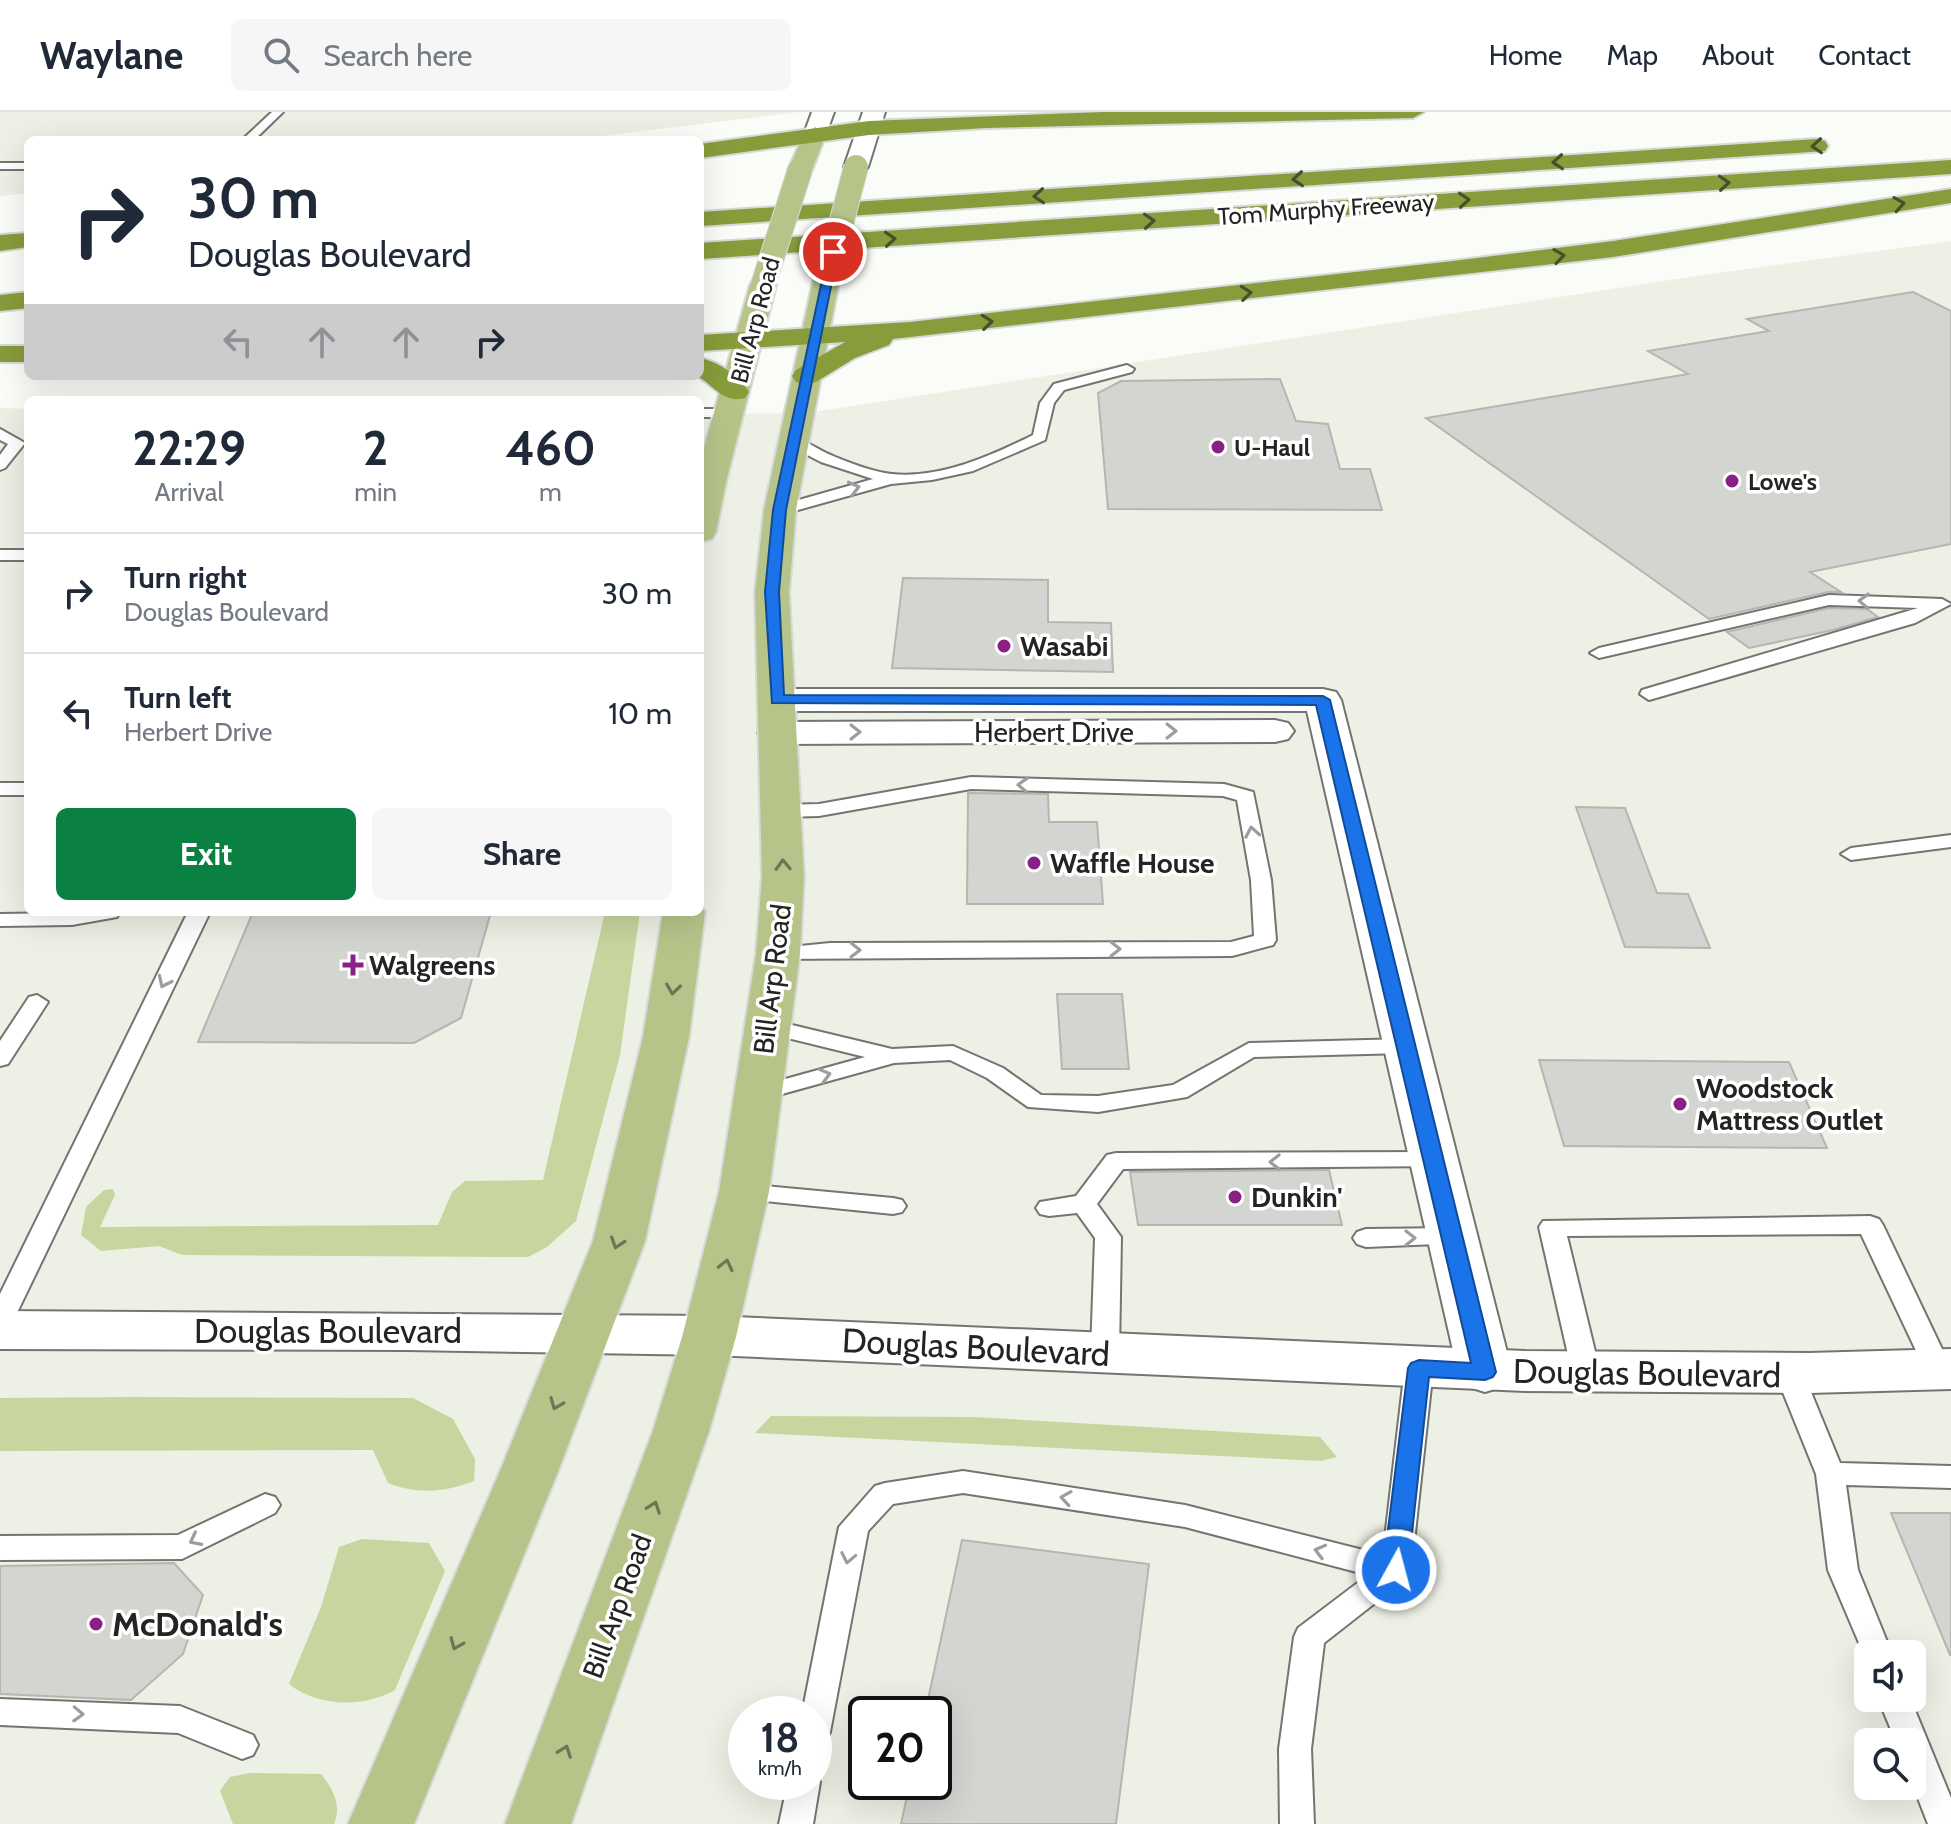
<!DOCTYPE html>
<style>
body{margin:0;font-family:Cabin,sans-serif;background:#f6f6f7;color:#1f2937;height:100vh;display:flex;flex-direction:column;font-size:30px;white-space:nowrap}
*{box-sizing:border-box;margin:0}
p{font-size:26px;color:#747a83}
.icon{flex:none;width:44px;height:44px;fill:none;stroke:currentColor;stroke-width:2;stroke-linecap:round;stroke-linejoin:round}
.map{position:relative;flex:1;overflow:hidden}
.side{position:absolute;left:24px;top:284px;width:680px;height:520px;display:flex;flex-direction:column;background:#fff;border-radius:12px;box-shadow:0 8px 32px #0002}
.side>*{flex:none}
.guide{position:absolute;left:24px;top:24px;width:680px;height:244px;border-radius:12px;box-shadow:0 8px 32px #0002;background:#fff;color:#1f2937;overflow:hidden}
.buttons{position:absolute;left:1854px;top:1528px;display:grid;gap:16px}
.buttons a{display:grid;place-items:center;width:72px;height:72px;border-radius:12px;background:#fff;box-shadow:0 8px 32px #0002;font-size:40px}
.speed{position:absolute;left:728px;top:1584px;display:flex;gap:16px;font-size:40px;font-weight:700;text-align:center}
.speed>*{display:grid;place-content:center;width:104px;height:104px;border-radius:50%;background:#fff;box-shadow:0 8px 32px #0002;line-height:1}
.speed small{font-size:20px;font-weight:400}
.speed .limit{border:4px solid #111;border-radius:12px;background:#fff;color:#111}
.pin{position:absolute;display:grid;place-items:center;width:68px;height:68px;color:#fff;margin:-34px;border:4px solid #fff;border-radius:50%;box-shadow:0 2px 8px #0007}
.me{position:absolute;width:88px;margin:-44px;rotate:7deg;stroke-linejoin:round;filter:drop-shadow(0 0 6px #0008)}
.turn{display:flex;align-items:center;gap:28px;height:168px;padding:0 32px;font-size:36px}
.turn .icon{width:104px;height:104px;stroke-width:2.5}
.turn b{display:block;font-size:56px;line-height:68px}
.lanes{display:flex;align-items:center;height:76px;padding:0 32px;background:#0003;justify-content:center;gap:40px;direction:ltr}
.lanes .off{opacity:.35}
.eta{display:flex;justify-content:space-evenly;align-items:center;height:136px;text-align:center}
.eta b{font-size:48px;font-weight:800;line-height:56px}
.action{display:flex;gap:16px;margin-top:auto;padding:16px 32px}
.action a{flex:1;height:92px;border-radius:12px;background:#0b8043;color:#fff;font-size:32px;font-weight:800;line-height:92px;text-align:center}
.action a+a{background:#f6f6f7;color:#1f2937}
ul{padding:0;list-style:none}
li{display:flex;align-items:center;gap:24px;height:120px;padding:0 32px;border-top:2px solid #e0e1e3}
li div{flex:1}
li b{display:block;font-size:30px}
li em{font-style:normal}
header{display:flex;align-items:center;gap:48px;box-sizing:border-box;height:112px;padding:0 40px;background:#fff;border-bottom:2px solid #e0e1e3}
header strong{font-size:38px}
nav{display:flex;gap:44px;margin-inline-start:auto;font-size:28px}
.search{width:560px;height:72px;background:#f6f6f7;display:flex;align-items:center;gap:20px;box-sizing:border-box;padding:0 28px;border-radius:12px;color:#747a83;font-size:30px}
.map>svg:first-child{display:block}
</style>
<header>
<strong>Waylane</strong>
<div class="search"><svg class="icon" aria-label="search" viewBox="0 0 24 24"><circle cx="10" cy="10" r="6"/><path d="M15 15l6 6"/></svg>Search here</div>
<nav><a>Home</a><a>Map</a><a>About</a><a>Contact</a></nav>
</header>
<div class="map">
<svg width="1951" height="1712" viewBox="0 0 1951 1712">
<rect width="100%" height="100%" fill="#fafcf7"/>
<!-- built -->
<path fill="#edf0e4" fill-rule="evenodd" d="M0,0H799L569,28H28V81L0,84Z
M1951,129V1712H0V296L28,297V800H700V302L807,301L1696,164ZM1868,1542H1912V1586H1868ZM746,1602H814V1670H746ZM866,1602H934V1670H866ZM1868,1630H1912V1674H1868Z"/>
<!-- green -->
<path fill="#c7d69e" d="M605,800H640L620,943L576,1109L547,1135L528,1145L182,1143L159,1134L101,1139L81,1123L86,1095L104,1078L113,1077L115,1083L100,1115L438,1113L452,1080L465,1069L543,1068Z
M131,1285L413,1286L453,1307L475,1347L474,1369C445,1380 418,1383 388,1371L373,1338L0,1339V1286Z
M771,1304L974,1305L1320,1325L1337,1345L1321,1349L755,1321Z
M362,1427L429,1431L445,1459L395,1578C363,1596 318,1595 289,1572L321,1495L339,1435Z
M250,1661L321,1662C333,1677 342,1693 334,1712H233L220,1679L230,1665Z"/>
<!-- building -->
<path fill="#d3d5d0" stroke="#b4b6b1" stroke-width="2" d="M1913,180L1951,199V432L1810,460L1841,480H1828L1709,507L1426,306L1688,262L1648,239L1769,219L1747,207Z
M1280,267L1296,309L1328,312L1340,357H1370L1382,398L1108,397L1098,281L1121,269Z
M903,466L1048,468V510L1111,511L1113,560L892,556Z
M1829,496L1867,497L1878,505L1833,518L1749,536L1727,520Z
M968,681L1048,682L1049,710H1097L1103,792H967Z
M1576,695L1625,696L1657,781L1688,782L1710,836L1625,835Z
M253,800H491L461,906L414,931L198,930Z
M1057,882H1122L1129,957H1062Z
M1539,948L1789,950L1827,1036L1564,1034Z
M1321,1058H1329L1342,1113H1138L1130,1060Z
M1891,1401H1951V1543H1950Z
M962,1428L1149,1452L1116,1712H901L910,1670H934V1602H925Z
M174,1451L203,1483L183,1542L131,1588L0,1582V1454Z"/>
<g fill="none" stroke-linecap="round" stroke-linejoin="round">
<!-- lane casing -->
<g stroke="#737571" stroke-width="4">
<path id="lane" d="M272,0H283L254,28H242Z
M0,51H28V57H0Z
M1127,253L1134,257L1132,260L1064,278L1054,291L1045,328L973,359L932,368L891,372L780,403L772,398L774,395L873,367L821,350L788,333V327C803,324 818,339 833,344C850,351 873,360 892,362C940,367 991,344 1033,323L1040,291L1054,272Z
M700,297H729L736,301L729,305H700Z
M0,317L25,331L5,356L0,358V343L8,332L0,328Z
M0,438H28V448H0Z
M1829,483L1942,487L1951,492L1915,511L1649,588L1640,582L1642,578L1918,496L1829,493L1599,546L1590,541L1599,536Z
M971,665L1224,672L1253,680L1271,768L1276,828L1273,833L1232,844L770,847L767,842L770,837L830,831L1231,830L1254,824L1251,768L1237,688L1223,684L971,677L819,704L781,705L771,699L781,693L819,692Z
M0,671H28V683H0Z
M1951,723V735L1851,748L1841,742L1851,736Z
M120,800L117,805L72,813L0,814V802Z
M188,800H210L13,1209L9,1216L0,1218V1182Z
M37,883L48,890L8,952L0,954V929L29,885Z
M767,907L892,937L953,934L1003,956L1041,983L1098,984L1173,973L1249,931L1406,927L1414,929L1418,934L1414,939L1406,941L1254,945L1187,985L1098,1000L1028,995L987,966L950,948L894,951L757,989L749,987L745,982L749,977L865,945L759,919L756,914L759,909Z
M1434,1040L1443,1042L1446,1048L1443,1054L1123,1057L1097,1092L1121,1125L1119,1241L1115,1248L1105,1251L1095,1248L1091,1241L1095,1126L1077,1101L1049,1104L1040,1102L1036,1096L1040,1090L1076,1084L1107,1043L1116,1041Z
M744,1072L893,1086L902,1088L906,1094L902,1100L893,1102L735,1086L732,1080L735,1074Z
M1870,1104L1879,1107L1883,1113L1951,1256L1948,1264L1938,1267L1928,1264L1861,1122L1567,1124L1600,1260L1596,1267L1586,1270L1576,1267L1572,1260L1539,1115L1543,1109Z
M1453,1116L1462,1119L1466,1125L1462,1131L1366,1135L1357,1132L1353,1126L1357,1120L1366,1117Z
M1419,1246L1429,1249L1433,1256L1411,1458L1407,1466L1324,1531L1311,1637L1314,1712H1280L1279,1637L1294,1525L1298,1516L1368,1463L1185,1415L963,1381L893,1392L868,1419L830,1620L825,1630L814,1634V1602H802L839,1415L875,1374L885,1371L963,1359L1185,1393L1383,1443L1405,1256L1409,1249Z
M1790,1253L1800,1256L1804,1263L1840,1351L1951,1354V1376L1846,1373L1858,1458L1892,1542H1868V1552L1828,1458L1816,1362L1776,1263L1780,1256Z
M265,1382L275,1385L280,1393L275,1401L182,1447L0,1448V1424L178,1423Z
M1878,1586H1910L1951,1686V1712H1928L1912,1671V1630H1896Z
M0,1587L180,1594L253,1623L258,1633L253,1643L242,1647L178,1621L0,1613Z
M814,1659L820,1670L813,1712H779L788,1670H814Z"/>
</g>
<!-- street casing -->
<g stroke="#737571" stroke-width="4">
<path id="street" d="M777,577H1323L1336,580L1341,588L1512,1260L1504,1274L1485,1280L1466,1274L1458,1260L1307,599H777L764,596L759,588L764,580Z
M1275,608L1288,611L1294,619L1288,627L1275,630L777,632L764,629L758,621L764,613L777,610Z"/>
</g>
<!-- secondary casing -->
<g stroke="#737571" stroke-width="4">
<path id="secondary" d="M812,0H834L826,22L815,29L804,22Z
M863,0H885L868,55L864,60H848L844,55Z
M0,1199L712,1204L1525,1239L1809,1241L1951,1237V1277L1809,1281L1525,1279L712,1243L407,1238L0,1237Z"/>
</g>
<!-- primary casing -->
<g stroke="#d8d8d7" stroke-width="4">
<path id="primary" d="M815,15L826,22L812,58L808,63H792L788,58L804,22Z
M826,161L835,163L839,169L796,398L789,480L804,765L800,842L769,1080L736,1225L709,1319L571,1712H505L653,1319L682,1225L719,1080L756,842L762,765L755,480L764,398L813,169L817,163Z
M763,165L772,167L776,173L726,370L716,420L712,427L700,430V350L750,173L754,167Z
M700,792L705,800L689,925L645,1129L559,1357L414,1712H348L501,1357L593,1129L643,925L663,800H700Z"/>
</g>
<!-- highway casing -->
<g stroke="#d8d8d7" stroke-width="4">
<path id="highway" d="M1103,0H1424L1413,6L986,16L869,23L700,46V32L869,9Z
M1817,27L1825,29L1828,34L1825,39L700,114V100Z
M1951,48V62L700,147V131Z
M1951,77V91L1613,145L893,227L889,233L855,246L816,270L806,273L796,270L792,264L796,258L845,230L700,239V223L910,210L1453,149L1613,129Z
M28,121V135L0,139V123Z
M28,180V196L0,199V183Z
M0,234H28V250H0Z
M700,246C719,250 738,263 749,280L745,286C723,292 715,274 697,264H700Z"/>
</g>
<!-- lane -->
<use href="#lane" fill="#fff" fill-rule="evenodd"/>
<!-- street -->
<use href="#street" fill="#fff" fill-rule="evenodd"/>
<!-- secondary -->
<use href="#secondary" fill="#fff" fill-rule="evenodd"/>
<!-- primary -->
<use href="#primary" fill="#b7c489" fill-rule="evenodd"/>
<!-- highway -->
<use href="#highway" fill="#879c3b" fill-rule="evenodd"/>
<!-- primary-bridge casing -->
<g stroke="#d8d8d7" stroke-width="26" stroke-linecap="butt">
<path id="primary-bridge" d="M826,169L856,55
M763,173L800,58"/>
</g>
<!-- primary-bridge -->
<use href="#primary-bridge" stroke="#b7c489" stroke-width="24"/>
</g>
<!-- one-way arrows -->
<defs><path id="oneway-chevron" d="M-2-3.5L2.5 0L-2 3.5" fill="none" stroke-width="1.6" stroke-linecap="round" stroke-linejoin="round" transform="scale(2)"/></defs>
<g stroke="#474f2b">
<use href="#oneway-chevron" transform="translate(1817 34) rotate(176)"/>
<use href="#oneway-chevron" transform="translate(1558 50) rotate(176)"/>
<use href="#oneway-chevron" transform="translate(1298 67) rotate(176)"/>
<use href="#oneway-chevron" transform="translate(1724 71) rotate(-4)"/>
<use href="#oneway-chevron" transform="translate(1039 84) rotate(176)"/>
<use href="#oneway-chevron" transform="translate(1464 88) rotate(-4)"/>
<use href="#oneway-chevron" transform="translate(1899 92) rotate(-9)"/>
<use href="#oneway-chevron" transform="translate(1149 109) rotate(-4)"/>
<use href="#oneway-chevron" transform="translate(890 127) rotate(-4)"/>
<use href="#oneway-chevron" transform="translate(1559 144) rotate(-8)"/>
<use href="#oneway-chevron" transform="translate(1246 181) rotate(-6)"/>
<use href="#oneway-chevron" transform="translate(987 210) rotate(-6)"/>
</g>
<g stroke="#9c9d9c">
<use href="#oneway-chevron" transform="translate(854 376) rotate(-14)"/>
<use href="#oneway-chevron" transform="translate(1864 489) rotate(-178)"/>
<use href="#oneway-chevron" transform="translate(1171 619)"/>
<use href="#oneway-chevron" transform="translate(855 620)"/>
<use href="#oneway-chevron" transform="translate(1023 673) rotate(-178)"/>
<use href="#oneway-chevron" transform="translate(1252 720) rotate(-100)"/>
<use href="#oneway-chevron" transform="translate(1115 837)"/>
<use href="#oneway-chevron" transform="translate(855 838)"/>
<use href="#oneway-chevron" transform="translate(164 870) rotate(116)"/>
<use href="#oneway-chevron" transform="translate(825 963) rotate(-15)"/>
<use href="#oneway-chevron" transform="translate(1275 1050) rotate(-180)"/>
<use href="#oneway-chevron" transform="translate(1410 1126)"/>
<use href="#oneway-chevron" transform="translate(1066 1386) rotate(-171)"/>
<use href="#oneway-chevron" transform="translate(195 1428) rotate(153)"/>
<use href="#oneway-chevron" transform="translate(1320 1439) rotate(-166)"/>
<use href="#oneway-chevron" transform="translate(848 1446) rotate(101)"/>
<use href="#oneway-chevron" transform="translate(78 1602) rotate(2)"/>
</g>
<g stroke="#6e7456">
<use href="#oneway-chevron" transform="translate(783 753) rotate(-92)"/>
<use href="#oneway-chevron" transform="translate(673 877) rotate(98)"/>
<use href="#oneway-chevron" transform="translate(617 1131) rotate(108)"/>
<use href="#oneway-chevron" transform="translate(726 1153) rotate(-77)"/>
<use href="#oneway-chevron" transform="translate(556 1292) rotate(112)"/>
<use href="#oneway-chevron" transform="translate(654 1395) rotate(-70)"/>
<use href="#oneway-chevron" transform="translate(456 1532) rotate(113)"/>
<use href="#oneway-chevron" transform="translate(565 1639) rotate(-70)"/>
</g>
<!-- route -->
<path fill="#1a73e8" stroke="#114b97" stroke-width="2" d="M833,137L838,140L786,398L779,480L784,583L1323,584L1330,588L1496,1260L1493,1265L1485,1268L1429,1265L1408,1458L1404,1465L1396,1468L1387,1465L1383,1458L1408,1256L1411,1251L1419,1248L1471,1251L1316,593L772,591L765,480L773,398L828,140Z"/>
<!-- markers -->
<g fill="#8a2085" stroke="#fff" stroke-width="3">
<circle cx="1218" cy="335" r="8"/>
<circle cx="1732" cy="369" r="8"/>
<circle cx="1004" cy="534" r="8"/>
<circle cx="1034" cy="751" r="8"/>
<path d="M349 841h8v8h8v8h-8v8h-8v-8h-8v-8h8z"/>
<circle cx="1680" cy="992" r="8"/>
<circle cx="1235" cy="1085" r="8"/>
<circle cx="96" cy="1512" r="8"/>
</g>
<g text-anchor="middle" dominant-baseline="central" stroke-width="7" stroke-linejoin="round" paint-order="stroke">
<!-- far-street labels -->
<g font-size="24" fill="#242523" stroke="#fff">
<text transform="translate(1326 97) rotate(-4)">Tom Murphy Freeway</text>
<text transform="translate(755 208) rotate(-75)">Bill Arp Road</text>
</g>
<!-- far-poi labels -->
<g font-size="24" font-weight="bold" fill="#242523" stroke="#fff" text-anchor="start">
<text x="1234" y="335">U-Haul</text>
<text x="1748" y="369">Lowe's</text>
</g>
<!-- poi labels -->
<g font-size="28" font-weight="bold" fill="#242523" stroke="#fff" text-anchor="start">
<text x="1020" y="534">Wasabi</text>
<text x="1050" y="751">Waffle House</text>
<text x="369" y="853">Walgreens</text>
<text x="1696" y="976">Woodstock<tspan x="1696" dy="32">Mattress Outlet</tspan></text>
<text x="1251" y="1085">Dunkin'</text>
</g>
<!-- street labels -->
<g font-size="28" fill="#242523" stroke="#fff">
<text x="1054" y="620">Herbert Drive</text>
<text transform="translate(772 867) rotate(-83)">Bill Arp Road</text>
<text transform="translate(617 1494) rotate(-70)">Bill Arp Road</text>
</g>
<!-- near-street labels -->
<g font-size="34" fill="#242523" stroke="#fff">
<text x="328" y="1219">Douglas Boulevard</text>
<text transform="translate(976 1235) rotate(3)">Douglas Boulevard</text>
<text transform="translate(1647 1261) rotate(1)">Douglas Boulevard</text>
</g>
<!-- near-poi labels -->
<g font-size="34" font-weight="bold" fill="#242523" stroke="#fff" text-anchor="start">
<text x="112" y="1512">McDonald's</text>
</g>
</g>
</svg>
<div class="buttons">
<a><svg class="icon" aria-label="sound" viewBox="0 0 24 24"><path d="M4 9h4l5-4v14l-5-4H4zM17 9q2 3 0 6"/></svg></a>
<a><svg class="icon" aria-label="search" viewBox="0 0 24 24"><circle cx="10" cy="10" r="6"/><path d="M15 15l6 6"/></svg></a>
</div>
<div class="speed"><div>18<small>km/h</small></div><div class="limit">20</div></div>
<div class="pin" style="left:833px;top:140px;background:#d93025"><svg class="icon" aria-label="arrive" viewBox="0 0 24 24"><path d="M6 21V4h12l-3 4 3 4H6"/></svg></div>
<svg class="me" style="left:1396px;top:1458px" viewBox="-20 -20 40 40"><circle r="17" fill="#1a73e8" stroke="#fff" stroke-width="3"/><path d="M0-11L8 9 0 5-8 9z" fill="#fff"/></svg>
<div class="guide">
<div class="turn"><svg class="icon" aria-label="right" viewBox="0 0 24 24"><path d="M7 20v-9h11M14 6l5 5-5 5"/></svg><div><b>30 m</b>Douglas Boulevard</div></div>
<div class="lanes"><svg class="icon off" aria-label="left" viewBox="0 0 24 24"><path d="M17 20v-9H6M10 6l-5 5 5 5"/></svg><svg class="icon off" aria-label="ahead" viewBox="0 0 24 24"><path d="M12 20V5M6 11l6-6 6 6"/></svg><svg class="icon off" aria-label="ahead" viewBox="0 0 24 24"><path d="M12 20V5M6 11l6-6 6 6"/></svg><svg class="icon" aria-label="right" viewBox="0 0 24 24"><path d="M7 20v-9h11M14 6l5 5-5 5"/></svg></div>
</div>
<section class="side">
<div class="eta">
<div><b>22:29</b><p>Arrival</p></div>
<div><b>2</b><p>min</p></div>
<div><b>460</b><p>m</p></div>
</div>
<ul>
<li><svg class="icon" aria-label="right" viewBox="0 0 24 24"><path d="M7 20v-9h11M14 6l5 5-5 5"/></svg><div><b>Turn right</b><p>Douglas Boulevard</p></div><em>30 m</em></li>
<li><svg class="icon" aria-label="left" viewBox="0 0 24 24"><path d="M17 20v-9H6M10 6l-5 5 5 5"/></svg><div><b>Turn left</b><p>Herbert Drive</p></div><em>10 m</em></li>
</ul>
<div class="action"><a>Exit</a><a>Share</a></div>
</section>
</div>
